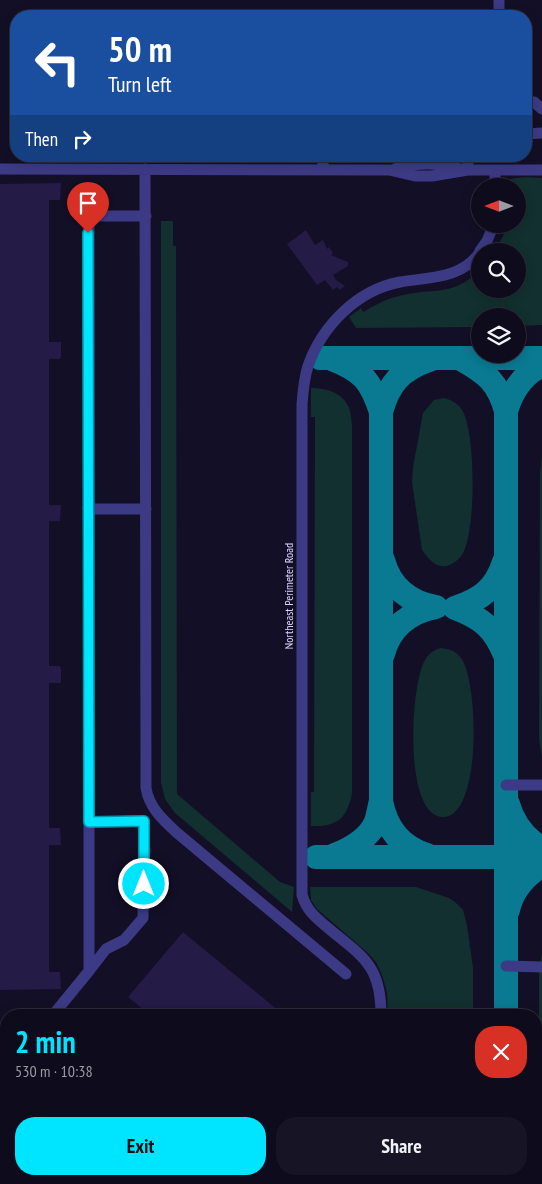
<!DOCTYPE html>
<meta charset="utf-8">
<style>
body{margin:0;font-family:"PT Sans Narrow",sans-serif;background:#171425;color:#f1f3f6;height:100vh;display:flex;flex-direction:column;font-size:19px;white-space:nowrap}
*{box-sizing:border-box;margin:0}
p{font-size:16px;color:#9b9ba3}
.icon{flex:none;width:28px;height:28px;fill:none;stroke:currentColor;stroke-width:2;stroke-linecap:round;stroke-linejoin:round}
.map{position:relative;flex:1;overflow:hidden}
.sheet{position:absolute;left:0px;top:1009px;width:542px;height:176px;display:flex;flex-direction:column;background:#0e0b1c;border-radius:20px 20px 0 0;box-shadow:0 2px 12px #0003,0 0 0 1px #2e2b3b}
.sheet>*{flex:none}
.hud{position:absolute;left:10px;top:10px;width:522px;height:152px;border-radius:20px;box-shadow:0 2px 12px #0003,0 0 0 1px #2e2b3b;background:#1a4fa0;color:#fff;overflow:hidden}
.needle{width:32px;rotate:270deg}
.tools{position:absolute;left:471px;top:178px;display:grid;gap:10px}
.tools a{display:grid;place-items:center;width:55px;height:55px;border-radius:50%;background:#0e0b1c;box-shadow:0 2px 12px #0003,0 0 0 1px #2e2b3b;font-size:25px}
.pin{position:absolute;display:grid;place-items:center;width:42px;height:42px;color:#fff;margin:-51px -21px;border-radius:50% 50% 50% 0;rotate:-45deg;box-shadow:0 0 5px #0007}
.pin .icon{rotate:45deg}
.me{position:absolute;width:55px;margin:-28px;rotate:0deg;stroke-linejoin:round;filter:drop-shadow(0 0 4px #0008)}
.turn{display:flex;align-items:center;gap:18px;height:105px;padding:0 15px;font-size:22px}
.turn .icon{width:65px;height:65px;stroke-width:2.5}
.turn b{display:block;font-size:35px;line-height:42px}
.then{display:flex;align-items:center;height:48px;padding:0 15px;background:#0003;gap:10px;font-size:19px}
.round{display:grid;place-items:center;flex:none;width:52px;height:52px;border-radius:20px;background:#171425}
.overview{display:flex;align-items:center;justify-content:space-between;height:85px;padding:0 15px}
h1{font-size:30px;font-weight:600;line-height:38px;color:#00e5ff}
.cta{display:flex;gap:10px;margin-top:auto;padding:10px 15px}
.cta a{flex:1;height:58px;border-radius:20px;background:#00e5ff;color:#111;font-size:20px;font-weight:600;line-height:58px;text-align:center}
.cta a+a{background:#171425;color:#f1f3f6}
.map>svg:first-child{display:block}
</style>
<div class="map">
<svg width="542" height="1184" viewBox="0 0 542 1184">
<rect width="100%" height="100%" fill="#130f26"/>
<!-- green -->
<path fill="#12302f" d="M542,178V325L518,326V316H480V327L356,328L349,317L361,308L363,312C375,305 386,299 399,296C432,287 452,298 480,270V289H518V251H495L504,234L506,224H518V186H503C508,174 531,178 542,178Z
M161,221H173V246H176L177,794L280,882L294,887L292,912L175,813L165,799L161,783Z
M311,388C325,388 343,392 349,408C351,413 351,420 352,425V793C347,819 337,827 311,826V792H314L315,417H311Z
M444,398C451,400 458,403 462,410C476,432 476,530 463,553C460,559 452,565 446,566C435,568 428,558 422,550L412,482L413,467L423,413L434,400Z
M542,456V757L539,739L540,473Z
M441,648C449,649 456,651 461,658C479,681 482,820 442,817C403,814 411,686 424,662C428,654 433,650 441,648Z
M310,887H416L449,898L455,902L463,910L467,925L473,968V1015H388L387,992L382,975L376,962L368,953L317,909L311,900Z
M542,953V1184H539V972Z
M384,1179H472L471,1184H380Z"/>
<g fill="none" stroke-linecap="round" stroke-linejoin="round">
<!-- taxiway -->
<path stroke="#0a7a92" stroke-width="24" d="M320,358H542
M332,359C363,371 371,381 381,412C389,383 401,370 429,360
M461,359C486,373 498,382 506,411V1015
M506,411C512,391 523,374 542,365
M381,412V801
M383,560C390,587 410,603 436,607C410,612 390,627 383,654
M504,562C495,589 482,599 455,608C482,618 494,628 505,655
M508,804C513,823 525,838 542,849
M335,855C350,849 367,840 375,824C378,817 379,808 381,801C386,828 400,847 427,855
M316,857H542
M508,910C512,890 525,876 542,865
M506,1179V1184"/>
</g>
<!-- building -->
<path fill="#241b47" d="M61,183L60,200H49V342H61V356L60,359H49V505H61L60,521H49V666H60L61,669V683H49V828H60L61,845H49V972H60L61,989L0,990V184Z
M306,230L315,245L323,240L327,249L329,247L333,253L331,255L348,262V266L333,275L336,280L345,286L340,290L337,287L333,290L325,280L317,285L287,244Z
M183,932L206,951L284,1015H150L128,997Z"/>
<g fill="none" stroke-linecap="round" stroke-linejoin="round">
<!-- minor -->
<path stroke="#3d3a85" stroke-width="11" d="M499,0V10
M526,101L534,102L542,109
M526,134L542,133
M468,156V170
M0,169L389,170L415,176H432L468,170H542
M145,169L146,788C149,807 162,819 176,832L346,974
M394,169C421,162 434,163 461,169
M323,170V156
M495,170V186
M480,251L487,241L494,224
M88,509H146
M506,785H542
M506,966L542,967
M89,971L106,949L124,940L143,918L144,821L89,822
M53,1015L89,971V216H146
M381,1015C381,965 363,957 328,928C315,917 307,911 302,895V404C303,391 304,378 308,366C322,326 357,290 400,282C429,277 462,279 480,252
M0,1047L6,1052
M154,1179L160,1184
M304,1184L308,1179"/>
</g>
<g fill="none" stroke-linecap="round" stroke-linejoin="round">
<!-- route casing -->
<g stroke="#0095a6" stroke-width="12">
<path id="route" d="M88,233L89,822L144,821V884"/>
</g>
<!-- route -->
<use href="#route" stroke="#00e5ff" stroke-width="9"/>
</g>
<g text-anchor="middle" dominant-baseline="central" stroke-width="5" stroke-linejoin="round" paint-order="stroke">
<!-- street labels -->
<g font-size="12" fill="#d9d4ff" stroke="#130f26">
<text transform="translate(288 596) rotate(-90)">Northeast Perimeter Road</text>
</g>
</g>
</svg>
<div class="tools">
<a><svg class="needle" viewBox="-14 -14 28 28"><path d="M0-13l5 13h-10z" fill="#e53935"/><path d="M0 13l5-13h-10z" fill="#9b9ba3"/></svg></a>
<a><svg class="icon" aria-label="search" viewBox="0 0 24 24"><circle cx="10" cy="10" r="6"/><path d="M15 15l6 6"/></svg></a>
<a><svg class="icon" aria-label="layers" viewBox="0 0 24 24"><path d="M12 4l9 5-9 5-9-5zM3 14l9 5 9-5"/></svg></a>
</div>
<div class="pin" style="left:88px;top:233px;background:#d93025"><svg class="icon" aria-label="arrive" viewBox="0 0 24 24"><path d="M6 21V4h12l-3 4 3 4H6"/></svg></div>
<svg class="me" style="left:144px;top:884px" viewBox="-20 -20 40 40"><circle r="17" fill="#00e5ff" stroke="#fff" stroke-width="3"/><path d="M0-11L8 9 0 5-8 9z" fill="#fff"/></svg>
<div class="hud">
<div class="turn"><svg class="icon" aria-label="left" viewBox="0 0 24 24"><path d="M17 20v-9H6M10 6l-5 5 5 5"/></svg><div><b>50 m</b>Turn left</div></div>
<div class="then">Then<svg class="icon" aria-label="right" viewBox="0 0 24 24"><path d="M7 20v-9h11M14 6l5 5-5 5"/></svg></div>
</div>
<section class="sheet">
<div class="overview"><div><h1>2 min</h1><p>530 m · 10:38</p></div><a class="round" style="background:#d93025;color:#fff"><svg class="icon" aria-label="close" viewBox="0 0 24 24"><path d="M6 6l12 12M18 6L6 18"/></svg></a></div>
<div class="cta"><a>Exit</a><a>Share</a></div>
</section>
</div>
